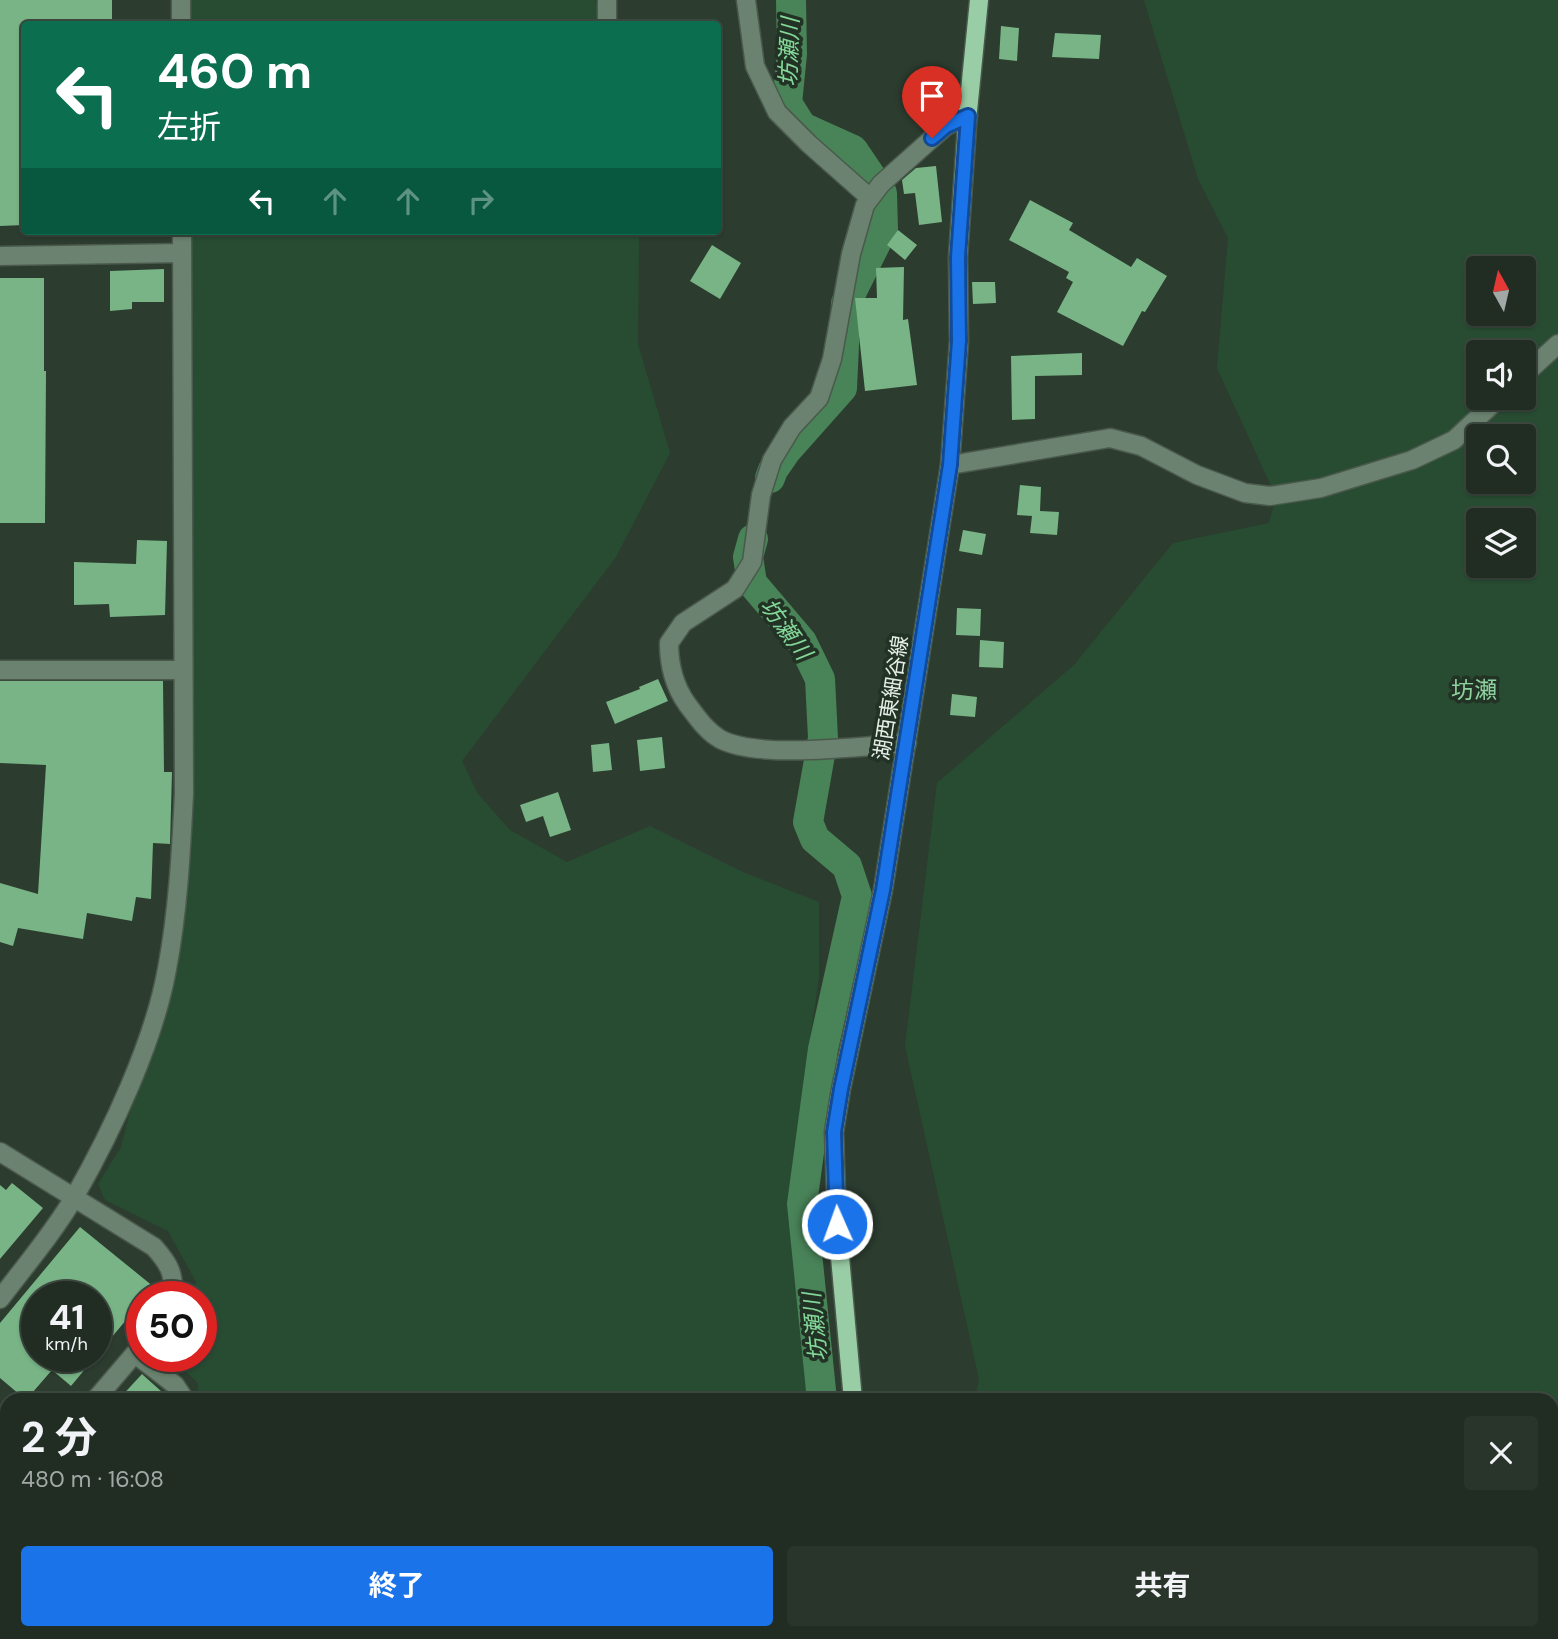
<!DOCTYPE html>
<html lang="ja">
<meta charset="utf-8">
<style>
body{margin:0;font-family:"DM Sans","Noto Sans JP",sans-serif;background:#29352b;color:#f1f3f6;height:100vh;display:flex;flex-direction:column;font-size:26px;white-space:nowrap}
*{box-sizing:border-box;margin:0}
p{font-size:23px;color:#a2a8a6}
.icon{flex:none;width:38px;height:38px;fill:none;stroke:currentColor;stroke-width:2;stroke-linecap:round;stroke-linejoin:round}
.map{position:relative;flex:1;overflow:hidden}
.details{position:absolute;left:0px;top:1393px;width:1559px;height:247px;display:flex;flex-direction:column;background:#212d23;border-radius:21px 21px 0 0;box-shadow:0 2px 5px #0004,0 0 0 2px #3e4941}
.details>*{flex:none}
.banner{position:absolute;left:21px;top:21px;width:700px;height:214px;border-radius:7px;box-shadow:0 2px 5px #0004,0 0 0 2px #3e4941;background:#0b6e4f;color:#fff;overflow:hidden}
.needle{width:46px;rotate:352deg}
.tools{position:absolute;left:1466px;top:256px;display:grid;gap:14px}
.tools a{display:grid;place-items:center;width:70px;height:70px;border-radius:7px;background:#212d23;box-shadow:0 2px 5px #0004,0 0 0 2px #3e4941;font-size:35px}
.speed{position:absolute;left:21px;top:1281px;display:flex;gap:14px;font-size:35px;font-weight:700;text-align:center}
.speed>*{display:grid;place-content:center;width:91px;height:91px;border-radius:50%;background:#212d23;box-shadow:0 2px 5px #0004,0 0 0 2px #3e4941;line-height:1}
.speed small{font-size:18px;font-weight:400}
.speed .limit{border:10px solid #d22;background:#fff;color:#111}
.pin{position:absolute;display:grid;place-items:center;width:60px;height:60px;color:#fff;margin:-72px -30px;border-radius:50% 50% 50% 0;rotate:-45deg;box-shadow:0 0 7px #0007}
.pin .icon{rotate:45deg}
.me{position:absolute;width:77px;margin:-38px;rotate:358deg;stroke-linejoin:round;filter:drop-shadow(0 0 5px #0008)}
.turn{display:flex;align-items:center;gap:24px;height:147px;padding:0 21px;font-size:32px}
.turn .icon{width:91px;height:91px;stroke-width:2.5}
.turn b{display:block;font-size:49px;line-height:60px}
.lanes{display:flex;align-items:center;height:66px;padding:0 21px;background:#0003;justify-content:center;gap:35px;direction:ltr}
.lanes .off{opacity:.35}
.round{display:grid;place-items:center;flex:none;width:74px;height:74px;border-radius:7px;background:#29352b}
.headline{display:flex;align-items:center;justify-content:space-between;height:119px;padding:0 21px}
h1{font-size:42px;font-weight:700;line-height:52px}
.button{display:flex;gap:14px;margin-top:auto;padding:14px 21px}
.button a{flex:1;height:80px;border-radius:7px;background:#1a73e8;color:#fff;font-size:28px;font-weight:700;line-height:80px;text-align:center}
.button a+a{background:#29352b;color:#f1f3f6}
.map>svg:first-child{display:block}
</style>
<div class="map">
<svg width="1558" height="1639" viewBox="0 0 1558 1639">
<rect width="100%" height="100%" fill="#2c3c2f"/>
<!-- green -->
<path fill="#284c32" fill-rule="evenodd" d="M186,0H595L606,24H185Z
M1144,0H1558V1639H935L936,1633H1552V1400H975L979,1379L905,1046L937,783L1074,665L1173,543L1269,523L1276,497L1217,368L1228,238L1198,179ZM1479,268H1524V313H1479ZM1479,352H1524V397H1479ZM1479,436H1524V481H1479ZM1479,520H1524V565H1479Z
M182,231H639L638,344L670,453L616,557L462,761L478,794L510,830L567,862L650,826L743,872L819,902V977L787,1203L789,1222L802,1268V1304L809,1370L808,1400H198V1383L170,1356H201V1297H191L196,1282L168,1231L105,1200L98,1184L121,1147L155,1014L176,908Z
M357,1633H668L661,1639H358Z"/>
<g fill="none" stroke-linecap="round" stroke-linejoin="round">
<!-- river -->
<path stroke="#498358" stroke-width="30" d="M770,478L773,470L786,451L842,388L846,303L883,229L882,193L853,150L802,127L787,103L792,54L791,0
M753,539L748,557L752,583L802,642L820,679L823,738L808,822L815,839L847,866L857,896L823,1049L802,1204L822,1400
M844,1633V1639"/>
</g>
<!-- building -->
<path fill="#78b486" d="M0,0H112V24H24V225L0,226Z
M1001,26L1019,28L1017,61L999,59Z
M1055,33L1101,35L1099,59L1052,57Z
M936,166L942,222L919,225L915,193L904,194L902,180L916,168Z
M1030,200L1073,223L1069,230L1131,267L1137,258L1167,276L1145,312L1142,311L1123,346L1057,312L1073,282L1066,278L1069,272L1009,240Z
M898,230L917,245L905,260L887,245Z
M712,245L741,263L720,299L690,281Z
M904,267L903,320L908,319L917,385L865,391L855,298H877L876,268Z
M164,269V302H132V309L110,311V271Z
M0,278H44V371H46L45,523H0Z
M972,282H995L996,303L973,304Z
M1082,353V375L1035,376V419L1012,420L1011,356Z
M1020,485L1041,487L1040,511L1059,512L1057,535L1030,533L1032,516L1017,515Z
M963,530L986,534L982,555L959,551Z
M137,540L167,541L165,615L110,617L109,604L74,605V562L136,564Z
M957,608L981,609L980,636L956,635Z
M980,640L1004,642L1003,668L979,667Z
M658,679L668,701L615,724L606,702L640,689L639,687Z
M0,681H163L164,772H172L170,844L153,843L151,899L136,897L132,921L87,913L83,939L18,928L13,946L0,942V883L38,894L46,765L0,763Z
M952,694L977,697L975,717L950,715Z
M662,737L665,768L640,771L637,740Z
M609,743L612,770L593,772L591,745Z
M558,792L571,830L550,837L543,816L526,822L520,805Z
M12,1183L43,1208L0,1259V1185L6,1190Z
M80,1227L154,1287L146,1297H142V1301L96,1356V1297H37V1356H96L71,1386L52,1370L26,1400L0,1378V1323Z
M142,1374L143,1375L171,1400H118Z"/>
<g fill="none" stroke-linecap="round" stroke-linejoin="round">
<!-- minor casing -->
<g stroke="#4a594c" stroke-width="21">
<path id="minor" d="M181,0V24
M607,0V24
M746,0L755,66L777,112L809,144L870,198
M0,256L182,253
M1524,375L1558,344
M950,465L1110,438L1141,446L1197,475L1245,493L1270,496L1321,488L1412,460L1454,440L1500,397
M0,670H183
M907,743C862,746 759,760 720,739C706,731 697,717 687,704C675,687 669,665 669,643L683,623L735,589L752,562L761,495L772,460L792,427L819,398L832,359L851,254L865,205L881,184L946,126L968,116
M0,1152L154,1247C170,1265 174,1273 173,1297
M0,1299C25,1266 54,1232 75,1196C112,1131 154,1042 167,969C178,911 181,853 184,794L182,231
M135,1354L175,1385L185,1400
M95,1400L142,1345
M0,1493L7,1488
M36,1639L43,1633
M208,1639L212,1633"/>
</g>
<!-- major casing -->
<g stroke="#4a594c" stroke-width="21">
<path id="major" d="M853,1400L837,1224L834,1132L841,1089L883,890L950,465L959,341L958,257L968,111L979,0
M871,1633L872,1639"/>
</g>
<!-- minor -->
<use href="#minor" stroke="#6a826f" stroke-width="18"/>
<!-- major -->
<use href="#major" stroke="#99cda5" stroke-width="18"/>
</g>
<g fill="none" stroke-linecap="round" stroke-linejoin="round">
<!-- route casing -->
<g stroke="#114b97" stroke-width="18">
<path id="route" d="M837,1224L834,1132L841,1089L883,890L950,465L959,341L958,257L968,116L946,126L932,138"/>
</g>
<!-- route -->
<use href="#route" stroke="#1a73e8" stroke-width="12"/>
</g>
<g text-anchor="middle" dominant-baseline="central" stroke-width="7" stroke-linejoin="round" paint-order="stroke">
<!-- street labels -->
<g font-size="21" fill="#e5efe7" stroke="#223225">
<text transform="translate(891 698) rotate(-81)">湖西東細谷線</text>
</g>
<!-- water labels -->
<g font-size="23" font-style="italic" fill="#83d798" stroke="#223225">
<text transform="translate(789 52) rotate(-88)">坊瀬川</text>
<text transform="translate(786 629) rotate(54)">坊瀬川</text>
<text transform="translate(815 1327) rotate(-96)">坊瀬川</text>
</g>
<!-- neighbourhood labels -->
<g font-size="23" fill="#8dd19d" stroke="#223225">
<text x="1474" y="690">坊瀬</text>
</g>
</g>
</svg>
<div class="tools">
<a><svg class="needle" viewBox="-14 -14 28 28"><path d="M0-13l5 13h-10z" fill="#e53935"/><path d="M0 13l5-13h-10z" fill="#a2a8a6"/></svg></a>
<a><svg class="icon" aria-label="sound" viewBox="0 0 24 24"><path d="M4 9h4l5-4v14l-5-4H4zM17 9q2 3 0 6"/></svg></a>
<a><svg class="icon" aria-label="search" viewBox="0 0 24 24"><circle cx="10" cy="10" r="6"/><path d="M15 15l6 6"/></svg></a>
<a><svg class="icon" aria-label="layers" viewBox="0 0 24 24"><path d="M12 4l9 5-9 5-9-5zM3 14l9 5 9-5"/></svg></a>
</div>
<div class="speed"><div>41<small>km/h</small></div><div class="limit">50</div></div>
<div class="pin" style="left:932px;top:138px;background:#d93025"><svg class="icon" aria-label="arrive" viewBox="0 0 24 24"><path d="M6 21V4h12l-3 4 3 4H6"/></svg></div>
<svg class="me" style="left:837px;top:1224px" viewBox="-20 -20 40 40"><circle r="17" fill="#1a73e8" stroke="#fff" stroke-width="3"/><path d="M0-11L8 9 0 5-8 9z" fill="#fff"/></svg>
<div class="banner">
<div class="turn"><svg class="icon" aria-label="left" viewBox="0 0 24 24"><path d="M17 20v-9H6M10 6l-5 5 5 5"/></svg><div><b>460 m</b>左折</div></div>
<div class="lanes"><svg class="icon" aria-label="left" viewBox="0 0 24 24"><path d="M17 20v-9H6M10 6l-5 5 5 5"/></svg><svg class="icon off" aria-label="ahead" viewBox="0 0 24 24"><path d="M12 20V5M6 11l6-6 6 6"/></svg><svg class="icon off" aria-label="ahead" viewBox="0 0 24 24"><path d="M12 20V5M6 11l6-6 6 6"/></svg><svg class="icon off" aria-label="right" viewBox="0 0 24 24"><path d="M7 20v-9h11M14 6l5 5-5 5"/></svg></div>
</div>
<section class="details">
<div class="headline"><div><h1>2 分</h1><p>480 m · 16:08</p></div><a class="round"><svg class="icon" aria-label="close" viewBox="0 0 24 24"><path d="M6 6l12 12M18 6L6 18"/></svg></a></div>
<div class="button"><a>終了</a><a>共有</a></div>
</section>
</div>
